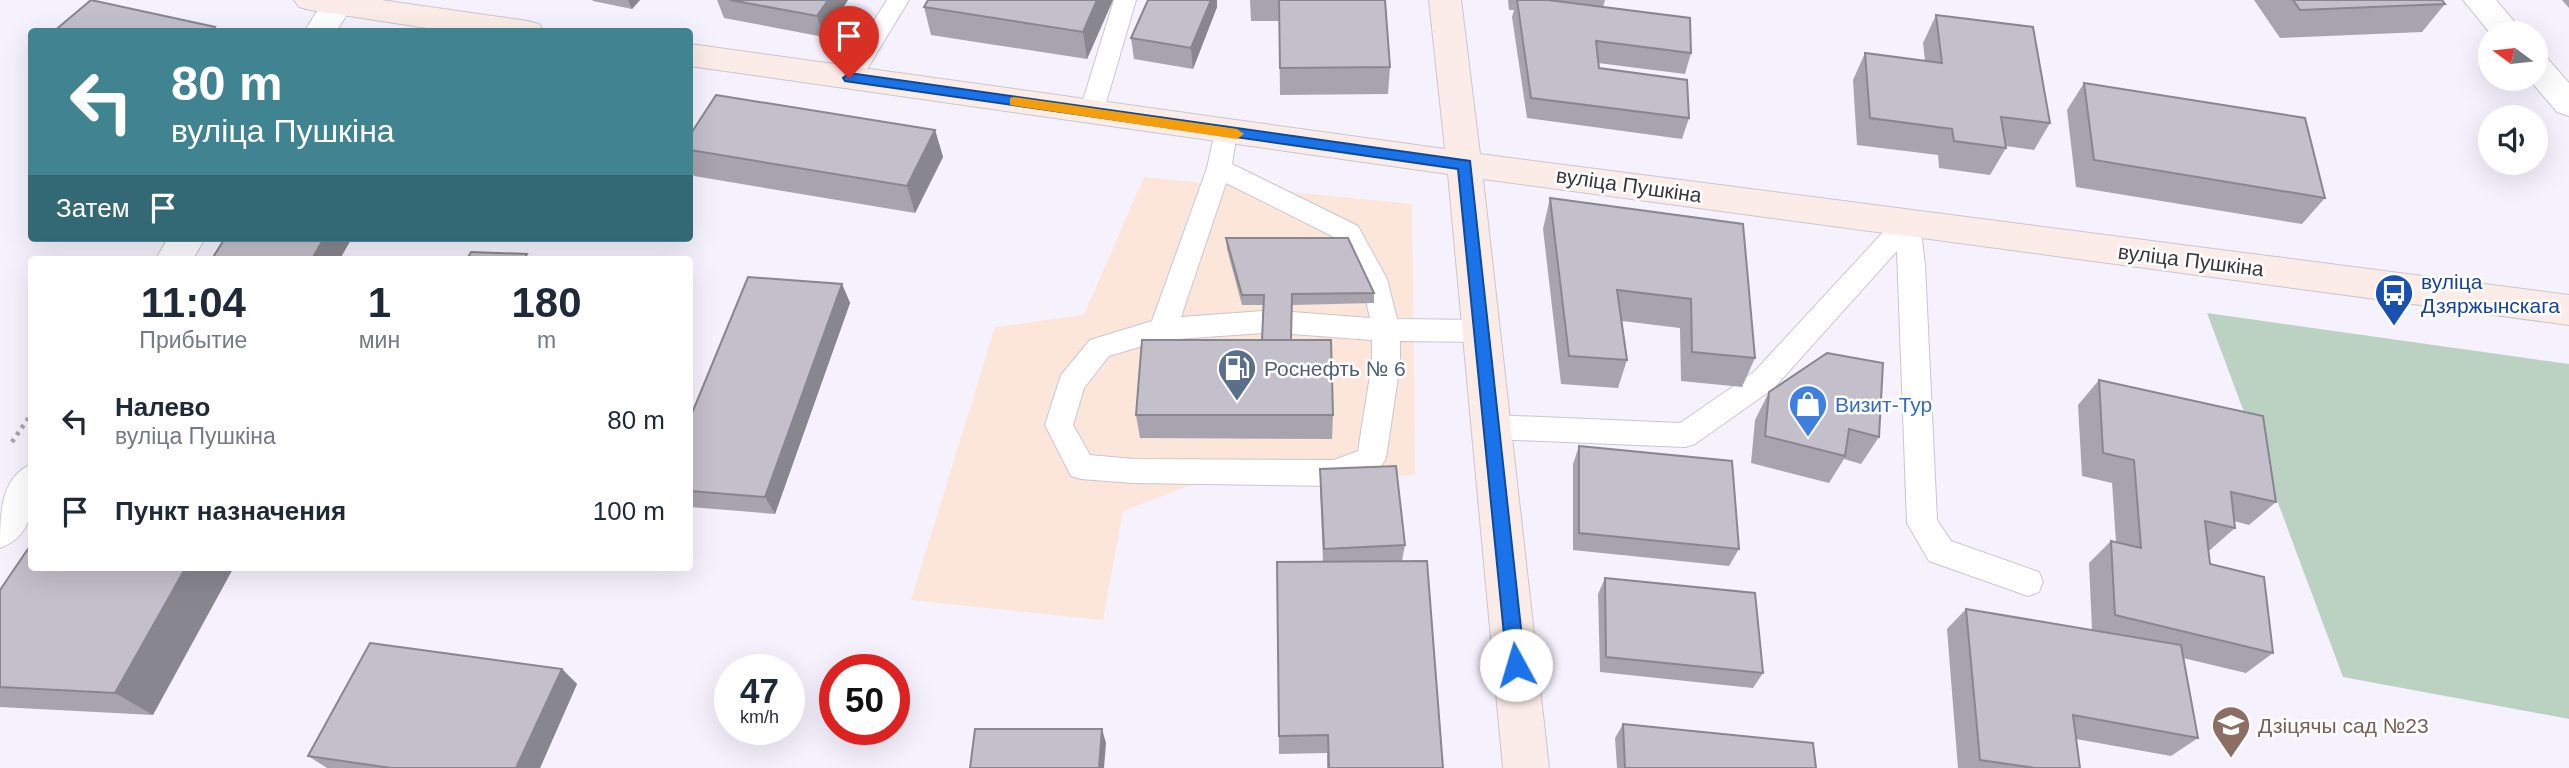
<!DOCTYPE html>
<html lang="ru">
<meta charset="utf-8">
<style>
body{margin:0;font-family:Helvetica,sans-serif;background:#f2f2f3;color:#1f2937;height:100vh;display:flex;flex-direction:column;font-size:26px;white-space:nowrap}
*{box-sizing:border-box;margin:0}
p{font-size:23px;color:#747a83}
.icon{flex:none;width:38px;height:38px;fill:none;stroke:currentColor;stroke-width:2;stroke-linecap:round;stroke-linejoin:round}
.map{position:relative;flex:1;overflow:hidden}
.side{position:absolute;left:28px;top:256px;width:665px;height:315px;display:flex;flex-direction:column;background:#fff;border-radius:7px;box-shadow:0 7px 28px #0002}
.side>*{flex:none}
.top-card{position:absolute;left:28px;top:28px;width:665px;height:214px;border-radius:7px;box-shadow:0 7px 28px #0002;background:#408492;color:#fff;overflow:hidden}
.needle{width:46px;rotate:285deg}
.tools{position:absolute;left:2478px;top:21px;display:grid;gap:14px}
.tools a{display:grid;place-items:center;width:70px;height:70px;border-radius:50%;background:#fff;box-shadow:0 7px 28px #0002;font-size:35px}
.speed{position:absolute;left:714px;top:654px;display:flex;gap:14px;font-size:35px;font-weight:700;text-align:center}
.speed>*{display:grid;place-content:center;width:91px;height:91px;border-radius:50%;background:#fff;box-shadow:0 7px 28px #0002;line-height:1}
.speed small{font-size:18px;font-weight:400}
.speed .limit{border:10px solid #d22;background:#fff;color:#111}
.pin{position:absolute;display:grid;place-items:center;width:60px;height:60px;color:#fff;margin:-72px -30px;border-radius:50% 50% 50% 0;rotate:-45deg;box-shadow:0 0 7px #0007}
.pin .icon{rotate:45deg}
.me{position:absolute;width:77px;margin:-38px;rotate:354deg;stroke-linejoin:round;filter:drop-shadow(0 0 5px #0008)}
.turn{display:flex;align-items:center;gap:24px;height:147px;padding:0 28px;font-size:32px}
.turn .icon{width:91px;height:91px;stroke-width:2.5}
.turn b{display:block;font-size:49px;line-height:60px}
.then{display:flex;align-items:center;height:66px;padding:0 28px;background:#0003;gap:14px;font-size:26px}
.eta{display:flex;justify-content:space-evenly;align-items:center;height:119px;text-align:center}
.eta b{font-size:42px;font-weight:800;line-height:49px}
ul{padding:0;list-style:none}
li{display:flex;align-items:center;gap:21px;height:91px;padding:0 28px}
li div{flex:1}
li b{display:block;font-size:26px}
li em{font-style:normal}
.map>svg:first-child{display:block}
</style>
<div class="map">
<svg width="2569" height="768" viewBox="0 0 2569 768">
<rect width="100%" height="100%" fill="#f5f2fe"/>
<!-- commercial -->
<path fill="#fce5d9" d="M1144,177L1412,204L1415,475L1194,484L1123,511L1103,620L911,600L995,327L1084,315Z"/>
<!-- green -->
<path fill="#bbd1c2" d="M2207,313L2569,364V719L2343,677Z"/>
<g fill="none" stroke-linecap="round" stroke-linejoin="round">
<!-- lane casing -->
<g stroke="#c9c6d1" stroke-width="2">
<path id="lane" d="M887,0H909L858,84L850,86L842,84L838,78Z
M1114,0H1136L1103,113L1100,119L1091,122L1082,119L1079,113Z
M1225,123L1234,126L1237,132L1232,164L1358,226L1387,279L1397,319L1482,320L1492,323L1496,331L1492,339L1482,342L1400,341V363L1386,458L1381,467L1335,486L1133,483L1081,479L1071,476L1045,425L1061,375L1090,340L1152,321L1207,168L1216,126ZM1226,183L1340,240L1361,279L1370,318L1292,312L1282,315L1278,323L1282,331L1292,334L1372,340V363L1358,451L1334,460L1133,459L1090,455L1073,425L1084,388L1109,356L1163,340L1263,333L1273,330L1277,322L1273,314L1263,311L1181,317Z
M1907,213L1916,216L1920,223L1925,265L1937,520L1951,541L2039,572L2043,582L2039,592L2028,596L1929,561L1907,523L1897,251L1774,388L1695,444L1685,447L1492,439L1482,435L1478,427L1482,419L1492,415L1680,423L1754,372L1898,216Z"/>
</g>
<!-- street casing -->
<g stroke="#c9c6d1" stroke-width="2">
<path id="street" d="M324,0H356L336,32H304Z
M2463,0H2496L2524,33H2490Z
M2536,55L2547,58L2569,83V116L2557,112L2529,79H2536Z
M168,238H205L193,259H156Z
M32,464C32,498 38,534 0,548C0,515 0,477 32,464Z"/>
</g>
<!-- secondary casing -->
<g stroke="#c9c6d1" stroke-width="2">
<path id="secondary" d="M294,0H381L528,21L539,24L544,32H453L310,10L299,7Z
M1429,0H1461L1480,154L2569,295V325L1483,179L1549,768H1503L1448,174L690,66V44L1445,149Z"/>
</g>
<!-- path -->
<path stroke="#a5a3ac" stroke-width="4.5" stroke-dasharray="3.5 5" stroke-linecap="butt" d="M12,442L32,413"/>
<!-- lane -->
<use href="#lane" fill="#fff" fill-rule="evenodd"/>
<!-- street -->
<use href="#street" fill="#fff" fill-rule="evenodd"/>
<!-- secondary -->
<use href="#secondary" fill="#fcece8" fill-rule="evenodd"/>
</g>
<!-- wall -->
<path fill="#a8a4af" d="M592,0H640L632,9L593,1Z
M717,0H848L824,37L724,18Z
M928,0H1113L1087,59L931,35L924,7Z
M1148,0H1217V7L1193,69L1134,59L1131,38Z
M1250,0H1385L1390,67L1388,94L1280,95L1279,21H1251Z
M1508,0H1605L1603,7L1691,53L1685,74L1598,63L1599,68L1689,118L1682,139L1527,118L1512,17L1514,10H1509Z
M2254,0H2442L2445,4L2422,32L2280,38Z
M2562,0H2569V8Z
M1936,15L2050,123L2034,150L2006,146V148L1990,175L1939,168L1938,155L1857,145L1853,80L1865,53L1925,61L1923,43Z
M2084,83L2325,198L2302,224L2076,187L2067,110Z
M935,130L943,157L915,213L694,176L690,167V135Z
M1550,198L1743,224L1755,358L1742,387L1681,381L1680,328L1622,321L1627,360L1618,388L1561,384L1543,229Z
M1226,238L1374,293V303L1292,305L1291,340L1333,415L1332,439L1140,438L1136,415L1262,340L1263,305H1242L1227,249Z
M842,284L850,303L775,514L690,507V418Z
M2099,380L2276,502L2249,525L2234,521L2235,528L2210,550H2208L2210,564L2273,653L2246,673L2183,658L2198,738L2171,756L2076,739L2080,768H1958L1947,629L1966,609L2092,630L2089,563L2111,541L2116,542L2112,483L2082,476L2078,405Z
M1769,392L1879,437L1861,464L1844,459L1829,483L1751,463L1755,420Z
M1579,446L1739,549L1729,566L1573,550V464Z
M1320,469L1405,545L1402,561L1443,768H1327V753L1279,754L1277,562H1323L1320,486Z
M1605,578L1763,673L1753,688L1600,672L1598,594Z
M0,590L153,715L0,707Z
M562,669L577,684L540,768H327L308,756Z
M1623,724L1816,768H1617L1615,738Z"/>
<!-- shaded-wall -->
<path fill="#88868e" d="M628,0H640L632,9Z
M828,0H848L824,37L817,16Z
M1097,0H1113L1087,59L1083,32Z
M1211,0H1217V7L1193,69L1191,48Z
M935,130L943,157L915,213L907,186Z
M324,238H352L340,259H312Z
M842,284L850,303L775,514L765,497Z
M186,567H234L153,715L115,693Z
M562,669L577,684L540,768H516Z
M1102,729L1106,743L1104,768H1099Z"/>
<!-- building -->
<path fill="#c3bfcb" stroke="#88868e" stroke-width="2" d="M91,0L215,27L211,32H53Z
M730,0H828L817,16Z
M928,0H1097L1083,32L924,7Z
M1148,0H1211L1191,48L1131,38Z
M1279,0H1385L1390,67L1280,68Z
M1517,0H1548L1690,18L1691,53L1596,41L1599,68L1687,80L1689,118L1531,98Z
M2293,0H2442L2445,4L2300,10Z
M1936,15L2033,27L2050,123L2001,117L2006,148L1954,141L1952,129L1870,118L1865,53L1942,63Z
M2084,83L2305,118L2325,198L2094,160Z
M716,95L935,130L907,186L690,150V135Z
M1550,198L1743,224L1755,358L1692,352L1691,299L1617,290L1627,360L1569,356Z
M225,238H324L312,259H212Z
M1226,238H1348L1374,293L1292,294L1291,340H1262L1264,295H1242Z
M471,252L527,254L524,259H467Z
M748,277L842,284L765,497L690,491V418Z
M1142,340H1331L1333,415H1136Z
M1827,353L1883,363L1879,437L1849,429L1845,456L1765,436L1769,392Z
M2099,380L2263,416L2276,502L2231,492L2235,528L2205,521L2210,564L2264,577L2273,653L2115,615L2111,541L2141,548L2134,460L2103,453Z
M1579,446L1732,461L1739,549L1579,533Z
M1396,466L1405,545L1324,549L1320,469Z
M32,543V567H186L115,693L0,687V590Z
M1427,561L1443,768H1329L1328,735L1279,736L1277,562Z
M1605,578L1755,593L1763,673L1606,657Z
M1966,609L2181,645L2198,738L2073,715L2080,768H2035L1980,760Z
M370,643L562,669L516,768H391L308,756Z
M1623,724L1813,743L1816,768H1625Z
M975,729H1102L1099,768H970Z"/>
<!-- route -->
<path fill="#1a73e8" stroke="#114b97" stroke-width="2" d="M849,73L1470,161L1525,665L1522,671L1516,673L1509,671L1507,665L1458,169L845,81L843,78Z"/>
<!-- slow -->
<path fill="#f59e0b" d="M1014,97L1237,129L1244,134L1237,139L1010,105V98Z"/>
<!-- icons -->
<defs>
<g id="bus-pin" transform="scale(2.0125)"><path d="M0 17L-7.5 6A9.5 9.5 0 1 1 7.5 6Z" fill="#1a4fb4" stroke="#fff"/><path d="M-5-6H5V4H4V6H2V4H-2V6H-4V4H-5ZM-3.5-4V0h7V-4ZM-3.5 1.2v1.5H-2V1.2ZM2 1.2v1.5H3.5V1.2Z" fill="#fff"/></g>
<g id="fuel-pin" transform="scale(2.0125)"><path d="M0 17L-7.5 6A9.5 9.5 0 1 1 7.5 6Z" fill="#5c6f8a" stroke="#fff"/><path d="M-5.5-6h7V0h2V4h1.3V-2.5L3-4.5l.8-.8L6-3V5H2.5V1h-1V6h-7ZM-4.2-4.7v3.2H.2V-4.7Z" fill="#fff"/></g>
<g id="shop-pin" transform="scale(2.0125)"><path d="M0 17L-7.5 6A9.5 9.5 0 1 1 7.5 6Z" fill="#3f7fe0" stroke="#fff"/><path d="M-5-2.5h2.3a2.7 3.5 0 0 1 5.4 0H5L5.5 6h-11ZM-1.5-2.5h3a1.5 2.3 0 0 0-3 0Z" fill="#fff"/></g>
<g id="school-pin" transform="scale(2.0125)"><path d="M0 17L-7.5 6A9.5 9.5 0 1 1 7.5 6Z" fill="#8d6e63" stroke="#fff"/><path d="M0-5L7-2L0 1L-7-2ZM-4 1L0 2.5L4 1V4Q0 6-4 4Z" fill="#fff"/></g>
</defs>
<g fill-rule="evenodd">
<use href="#bus-pin" x="2394" y="293"/>
<use href="#fuel-pin" x="1237" y="368"/>
<use href="#shop-pin" x="1808" y="404"/>
<use href="#school-pin" x="2231" y="725"/>
</g>
<g text-anchor="middle" dominant-baseline="central" stroke-width="5" stroke-linejoin="round" paint-order="stroke">
<!-- street labels -->
<g font-size="21" fill="#38373b" stroke="#fff">
<text transform="translate(1629 185) rotate(8)">вуліца Пушкіна</text>
<text transform="translate(2191 260) rotate(7)">вуліца Пушкіна</text>
</g>
<!-- transit labels -->
<g font-size="21" fill="#164399" stroke="#fff" text-anchor="start">
<text x="2421" y="281">вуліца<tspan x="2421" dy="24">Дзяржынскага</tspan></text>
</g>
<!-- service labels -->
<g font-size="21" fill="#4e5e75" stroke="#fff" text-anchor="start">
<text x="1264" y="368">Роснефть № 6</text>
</g>
<!-- shop labels -->
<g font-size="21" fill="#366cbe" stroke="#fff" text-anchor="start">
<text x="1835" y="404">Визит-Тур</text>
</g>
<!-- education labels -->
<g font-size="21" fill="#785e54" stroke="#fff" text-anchor="start">
<text x="2258" y="725">Дзіцячы сад №23</text>
</g>
</g>
</svg>
<div class="tools">
<a><svg class="needle" viewBox="-14 -14 28 28"><path d="M0-13l5 13h-10z" fill="#e53935"/><path d="M0 13l5-13h-10z" fill="#747a83"/></svg></a>
<a><svg class="icon" aria-label="sound" viewBox="0 0 24 24"><path d="M4 9h4l5-4v14l-5-4H4zM17 9q2 3 0 6"/></svg></a>
</div>
<div class="speed"><div>47<small>km/h</small></div><div class="limit">50</div></div>
<div class="pin" style="left:849px;top:78px;background:#d93025"><svg class="icon" aria-label="arrive" viewBox="0 0 24 24"><path d="M6 21V4h12l-3 4 3 4H6"/></svg></div>
<svg class="me" style="left:1516px;top:665px" viewBox="-20 -20 40 40"><circle r="19" fill="#fff"/><path d="M0-13L10 11 0 6-10 11z" fill="#1a73e8"/></svg>
<div class="top-card">
<div class="turn"><svg class="icon" aria-label="left" viewBox="0 0 24 24"><path d="M17 20v-9H6M10 6l-5 5 5 5"/></svg><div><b>80 m</b>вуліца Пушкіна</div></div>
<div class="then">Затем<svg class="icon" aria-label="arrive" viewBox="0 0 24 24"><path d="M6 21V4h12l-3 4 3 4H6"/></svg></div>
</div>
<section class="side">
<div class="eta">
<div><b>11:04</b><p>Прибытие</p></div>
<div><b>1</b><p>мин</p></div>
<div><b>180</b><p>m</p></div>
</div>
<ul>
<li><svg class="icon" aria-label="left" viewBox="0 0 24 24"><path d="M17 20v-9H6M10 6l-5 5 5 5"/></svg><div><b>Налево</b><p>вуліца Пушкіна</p></div><em>80 m</em></li>
<li><svg class="icon" aria-label="arrive" viewBox="0 0 24 24"><path d="M6 21V4h12l-3 4 3 4H6"/></svg><div><b>Пункт назначения</b></div><em>100 m</em></li>
</ul>
</section>
</div>
